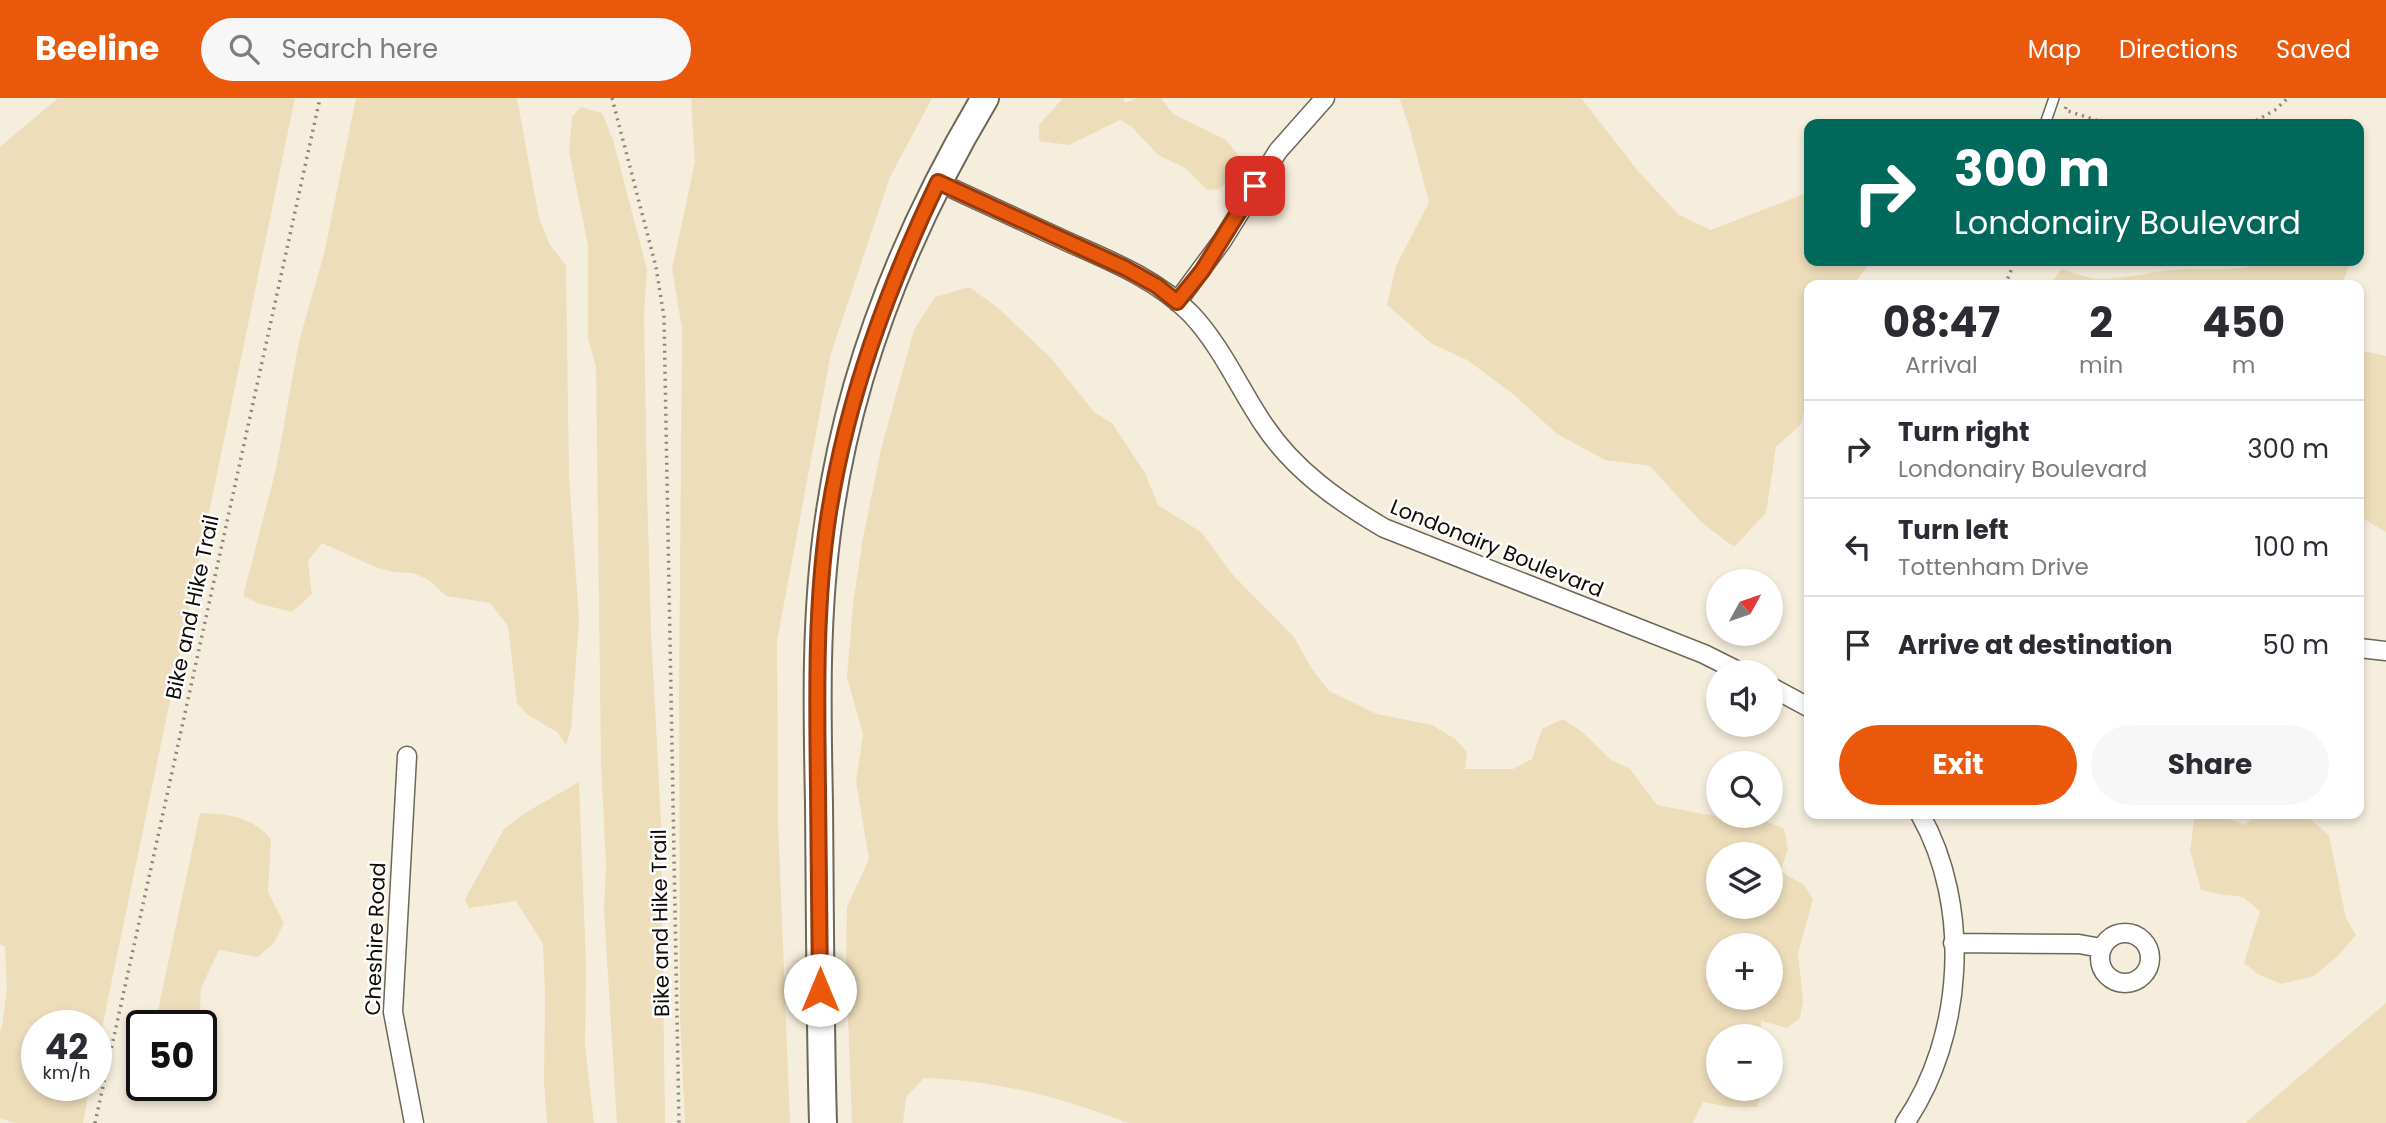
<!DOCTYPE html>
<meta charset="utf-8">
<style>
body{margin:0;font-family:Poppins,sans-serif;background:#f7f7f7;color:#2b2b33;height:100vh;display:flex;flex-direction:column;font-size:26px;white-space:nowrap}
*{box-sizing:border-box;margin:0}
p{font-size:23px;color:#7c7c81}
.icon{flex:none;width:38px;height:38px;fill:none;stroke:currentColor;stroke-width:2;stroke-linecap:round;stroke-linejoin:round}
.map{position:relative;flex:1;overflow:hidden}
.side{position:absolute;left:1804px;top:182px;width:560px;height:539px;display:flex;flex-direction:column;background:#fff;border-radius:14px;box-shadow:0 4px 10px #0003}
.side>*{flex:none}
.hud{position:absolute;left:1804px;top:21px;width:560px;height:147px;border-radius:14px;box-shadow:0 4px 10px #0003;background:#00695c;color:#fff;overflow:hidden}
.needle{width:46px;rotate:50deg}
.buttons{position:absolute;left:1706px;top:471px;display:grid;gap:14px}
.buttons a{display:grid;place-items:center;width:77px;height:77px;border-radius:50%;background:#fff;box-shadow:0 4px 10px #0003;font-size:35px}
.speed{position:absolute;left:21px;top:912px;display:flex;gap:14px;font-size:35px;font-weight:700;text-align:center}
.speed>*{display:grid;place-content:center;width:91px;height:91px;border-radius:50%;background:#fff;box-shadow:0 4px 10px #0003;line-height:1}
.speed small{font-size:18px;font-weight:400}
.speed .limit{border:4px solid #111;border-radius:10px;background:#fff;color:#111}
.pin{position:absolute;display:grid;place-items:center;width:60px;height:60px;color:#fff;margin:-30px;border-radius:14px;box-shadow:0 4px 10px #0006}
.me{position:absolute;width:77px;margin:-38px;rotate:0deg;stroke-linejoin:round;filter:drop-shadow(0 0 5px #0008)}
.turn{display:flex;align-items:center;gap:24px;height:147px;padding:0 35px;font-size:32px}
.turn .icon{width:91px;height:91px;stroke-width:2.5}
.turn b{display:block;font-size:49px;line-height:60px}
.eta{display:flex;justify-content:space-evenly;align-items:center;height:119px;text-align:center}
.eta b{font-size:42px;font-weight:700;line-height:49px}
.cta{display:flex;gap:14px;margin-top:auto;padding:14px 35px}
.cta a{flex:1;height:80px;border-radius:42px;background:#ea580c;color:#fff;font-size:28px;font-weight:700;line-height:80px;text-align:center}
.cta a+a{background:#f7f7f7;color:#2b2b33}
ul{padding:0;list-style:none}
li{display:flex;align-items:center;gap:21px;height:98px;padding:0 35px;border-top:2px solid #e1e1e2}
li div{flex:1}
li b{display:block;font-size:26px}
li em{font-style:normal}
header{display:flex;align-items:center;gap:42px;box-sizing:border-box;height:98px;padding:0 35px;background:#ea580c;color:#fff}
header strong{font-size:33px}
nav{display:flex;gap:38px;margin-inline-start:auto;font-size:24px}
.search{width:490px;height:63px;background:#f7f7f7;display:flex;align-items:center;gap:18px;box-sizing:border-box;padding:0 24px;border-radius:38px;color:#7c7c81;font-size:26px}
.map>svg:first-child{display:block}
</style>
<header>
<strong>Beeline</strong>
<div class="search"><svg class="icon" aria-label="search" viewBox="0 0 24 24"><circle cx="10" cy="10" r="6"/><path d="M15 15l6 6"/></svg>Search here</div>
<nav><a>Map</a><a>Directions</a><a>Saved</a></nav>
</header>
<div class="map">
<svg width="2386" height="1025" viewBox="0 0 2386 1025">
<rect width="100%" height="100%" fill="#f6eedd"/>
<!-- green -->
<path fill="#edddbb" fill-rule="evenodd" d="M58,0H295L96,959V928H37V987H90L83,1025H14L0,1020V933L2,929L7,889L5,849L0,846V49Z
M356,0H517L539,120L550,147L566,167L569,377L579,522L571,631L566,647L557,634L528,617L517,605L508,528L490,505L446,498L429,482L413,475L394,474L375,469L322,445L308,463L312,496L292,514L260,506L243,498L276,371L299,243L324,156Z
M691,0H932L890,79L831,255L777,543L778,722L790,1025H685L680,921L679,594L682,231L672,171L695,64Z
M1063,0H1124V5L1137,0H1161L1173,16L1226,42L1239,58L1236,74L1220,91L1207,92L1185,70L1158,57L1131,28L1120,22L1069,47L1039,43V27Z
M1399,0H1581L1638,73L1679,117L1711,132L1809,94L1810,163H1871L1854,187H1810L1809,284L1801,326L1776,349L1766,415L1734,449L1701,424L1650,368L1605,362L1557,336L1513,296L1467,262L1432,246L1387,207L1396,168L1429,104L1409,28Z
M581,9L602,15L613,42L647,171L644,215L647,389L651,534L661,722L665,1025H617L604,812L606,767L601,665L596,269L588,240V147L569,54L572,19Z
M2267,163H2351L2342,187H2050L2061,171C2073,174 2086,180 2098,181C2128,181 2157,172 2186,171C2214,171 2240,174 2267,163Z
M969,189L997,209L1051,260L1094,314L1112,325L1145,375L1158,407L1201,434L1233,477L1294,539L1312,571L1329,593L1377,616L1432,627L1455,641L1467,654L1465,671H1513L1532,661L1542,631L1563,621L1581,633L1611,662L1630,671L1657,707L1708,717L1765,723L1784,731L1788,752L1780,773L1804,787L1813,801L1798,855L1803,903L1800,920L1787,930L1761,923V938H1718V990L1764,991L1757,1009H1729L1703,1004L1693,1025H1128C1057,998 999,983 924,980L906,999L903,1025H852L846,866L847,809L869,761L856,684L863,636L847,579L853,506L863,440L881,351L914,232L935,199ZM1718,756H1771V808H1718ZM1718,847H1771V900H1718Z
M2359,252L2386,258V434L2359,418Z
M579,684L586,868L585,947L594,1025H547L544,985L545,899L543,846L516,803L469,810L465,801L504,731L525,715Z
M200,715C231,717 249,717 271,741L268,794L284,825L274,845L258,859L219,852L201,890L200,912L196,927H169L157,917Z
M2195,716H2233L2231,722L2244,727L2260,716H2304L2329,737L2346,820L2356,837L2338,858L2314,878L2281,886L2258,876L2244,865L2260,813L2243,799L2218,796L2201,792L2190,752Z
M2386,905V1025H2245Z"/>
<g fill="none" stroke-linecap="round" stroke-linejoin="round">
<!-- lane casing -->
<g stroke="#6e6758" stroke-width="12">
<path id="lane" d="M2045,26L2054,0"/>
</g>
<!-- street casing -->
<g stroke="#6e6758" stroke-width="21">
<path id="street" d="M938,84C981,104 1025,124 1068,144C1111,163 1158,182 1191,216C1222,249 1239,290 1264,327C1294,372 1338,403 1384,430L1704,556L1740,574
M1177,204L1222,143L1278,53L1325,0
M2359,550L2386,553
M1771,589L1810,610
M407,658L393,914L414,1025
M2100 860a25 25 0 1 1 50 0a25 25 0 1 1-50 0Z
M1953,845L2079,846L2101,850
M1905,1025C1964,939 1972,808 1920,716"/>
</g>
<!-- secondary casing -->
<g stroke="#6e6758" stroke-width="30">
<path id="secondary" d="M823,1025C820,919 820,813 819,706C817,611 815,515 829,420C850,271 908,129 985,0"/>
</g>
<!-- path -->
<path stroke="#8b857a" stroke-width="3.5" stroke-dasharray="2 5" stroke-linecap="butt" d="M612,0L656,169L664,219L679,1025
M2066,9L2065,12L2108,26
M2250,26L2275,12L2288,0
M2005,187L2015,163
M95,1025L320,0"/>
<!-- lane -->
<use href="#lane" stroke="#fff" stroke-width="9"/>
<!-- street -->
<use href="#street" stroke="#fff" stroke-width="18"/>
<!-- secondary -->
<use href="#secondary" stroke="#fff" stroke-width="26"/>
</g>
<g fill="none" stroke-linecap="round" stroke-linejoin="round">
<!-- route casing -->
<g stroke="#983908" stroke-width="18">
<path id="route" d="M820,892C819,825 819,758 818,691C817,601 815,510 828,421C846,302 887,191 938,84L1125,170L1157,188L1177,204L1202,173L1255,88"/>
</g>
<!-- route -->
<use href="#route" stroke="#ea580c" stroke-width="12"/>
</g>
<g text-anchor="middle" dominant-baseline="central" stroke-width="5" stroke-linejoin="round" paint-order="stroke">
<!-- street labels -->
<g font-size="21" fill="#0e0b06" stroke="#fff">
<text transform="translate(1497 450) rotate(22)">Londonairy Boulevard</text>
<text transform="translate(192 509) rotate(-78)">Bike and Hike Trail</text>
<text transform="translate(660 825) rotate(-91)">Bike and Hike Trail</text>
<text transform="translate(375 841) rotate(-88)">Cheshire Road</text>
</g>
</g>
</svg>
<div class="buttons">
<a><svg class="needle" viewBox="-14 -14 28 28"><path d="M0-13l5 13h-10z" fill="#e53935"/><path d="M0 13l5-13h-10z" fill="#7c7c81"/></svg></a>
<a><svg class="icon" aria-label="sound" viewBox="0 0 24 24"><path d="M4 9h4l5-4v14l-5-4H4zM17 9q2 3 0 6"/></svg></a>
<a><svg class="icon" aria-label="search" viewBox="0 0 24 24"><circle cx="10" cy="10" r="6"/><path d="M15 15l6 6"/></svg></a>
<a><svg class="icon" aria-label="layers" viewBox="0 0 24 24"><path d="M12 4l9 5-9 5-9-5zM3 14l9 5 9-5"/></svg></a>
<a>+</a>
<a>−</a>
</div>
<div class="speed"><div>42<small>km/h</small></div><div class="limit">50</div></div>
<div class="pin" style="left:1255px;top:88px;background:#d93025"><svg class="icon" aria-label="arrive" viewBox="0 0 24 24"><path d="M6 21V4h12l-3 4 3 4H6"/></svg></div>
<svg class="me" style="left:820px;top:892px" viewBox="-20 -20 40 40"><circle r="19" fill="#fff"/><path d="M0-13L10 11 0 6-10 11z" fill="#ea580c"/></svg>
<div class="hud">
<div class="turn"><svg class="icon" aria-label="right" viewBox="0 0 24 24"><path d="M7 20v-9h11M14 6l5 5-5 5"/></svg><div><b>300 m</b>Londonairy Boulevard</div></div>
</div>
<section class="side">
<div class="eta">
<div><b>08:47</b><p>Arrival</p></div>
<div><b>2</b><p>min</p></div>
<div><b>450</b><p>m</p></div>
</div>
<ul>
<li><svg class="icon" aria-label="right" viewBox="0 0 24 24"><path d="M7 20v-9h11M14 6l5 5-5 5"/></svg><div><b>Turn right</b><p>Londonairy Boulevard</p></div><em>300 m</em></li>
<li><svg class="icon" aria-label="left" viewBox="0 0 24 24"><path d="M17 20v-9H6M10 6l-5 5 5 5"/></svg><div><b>Turn left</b><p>Tottenham Drive</p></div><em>100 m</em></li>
<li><svg class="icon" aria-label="arrive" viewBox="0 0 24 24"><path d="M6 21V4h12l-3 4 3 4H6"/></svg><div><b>Arrive at destination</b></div><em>50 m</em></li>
</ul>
<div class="cta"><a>Exit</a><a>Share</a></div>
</section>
</div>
